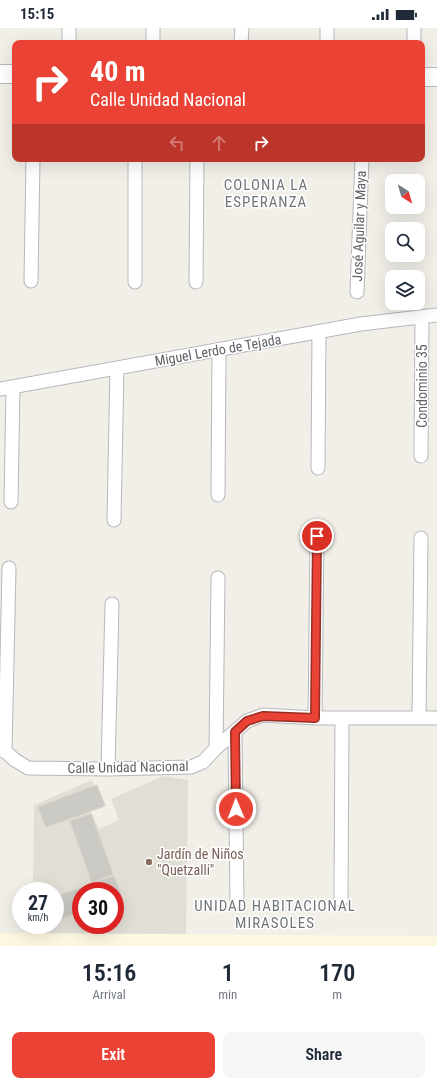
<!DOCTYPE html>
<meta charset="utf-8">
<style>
body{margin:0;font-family:"Roboto Condensed",sans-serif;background:#f6f6f7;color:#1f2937;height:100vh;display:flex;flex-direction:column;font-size:15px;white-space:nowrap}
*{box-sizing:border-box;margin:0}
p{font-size:13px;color:#747a83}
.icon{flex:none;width:22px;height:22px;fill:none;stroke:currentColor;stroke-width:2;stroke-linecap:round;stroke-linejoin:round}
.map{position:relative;height:918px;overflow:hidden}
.drawer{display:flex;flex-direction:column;background:#fff;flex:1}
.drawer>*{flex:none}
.guide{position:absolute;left:12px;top:12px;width:413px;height:122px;border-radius:8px;box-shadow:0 4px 16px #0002;background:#ea4335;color:#fff;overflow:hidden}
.needle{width:26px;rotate:143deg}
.buttons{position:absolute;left:385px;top:146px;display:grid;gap:8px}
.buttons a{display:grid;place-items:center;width:40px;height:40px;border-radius:8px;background:#fff;box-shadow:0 4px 16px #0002;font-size:20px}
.speed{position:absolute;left:12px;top:854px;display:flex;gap:8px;font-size:20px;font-weight:700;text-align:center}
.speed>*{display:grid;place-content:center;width:52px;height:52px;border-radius:50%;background:#fff;box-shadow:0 4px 16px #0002;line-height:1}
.speed small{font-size:10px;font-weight:400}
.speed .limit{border:6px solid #d22;background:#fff;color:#111}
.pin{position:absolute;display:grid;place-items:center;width:34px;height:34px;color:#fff;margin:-17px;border:2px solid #fff;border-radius:50%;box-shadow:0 1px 4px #0007}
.me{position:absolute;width:44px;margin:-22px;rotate:359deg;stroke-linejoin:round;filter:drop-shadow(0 0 3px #0008)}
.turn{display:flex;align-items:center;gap:14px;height:84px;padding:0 12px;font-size:18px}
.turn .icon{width:52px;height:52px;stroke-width:2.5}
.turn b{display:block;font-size:28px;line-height:34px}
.lanes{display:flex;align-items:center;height:38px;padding:0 12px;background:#0003;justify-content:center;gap:20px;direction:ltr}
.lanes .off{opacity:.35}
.eta{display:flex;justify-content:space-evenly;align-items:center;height:68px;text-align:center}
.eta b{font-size:24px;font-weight:600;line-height:28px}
.button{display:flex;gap:8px;margin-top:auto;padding:8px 12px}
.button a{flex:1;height:46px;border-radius:8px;background:#ea4335;color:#fff;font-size:16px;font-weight:600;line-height:46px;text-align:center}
.button a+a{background:#f6f6f7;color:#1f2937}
.status{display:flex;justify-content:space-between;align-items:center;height:28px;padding:0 20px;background:#fff;direction:ltr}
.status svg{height:11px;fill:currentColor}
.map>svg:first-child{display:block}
</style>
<div class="status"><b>15:15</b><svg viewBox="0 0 49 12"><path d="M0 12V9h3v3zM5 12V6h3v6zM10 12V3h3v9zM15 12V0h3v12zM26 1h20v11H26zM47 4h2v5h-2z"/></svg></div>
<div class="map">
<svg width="437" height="918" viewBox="0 0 437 918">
<rect width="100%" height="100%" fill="#f1efe8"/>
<!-- commercial -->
<path fill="#fef7e0" d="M0,905L437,908V918H0Z"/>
<!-- education -->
<path fill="#e1ded6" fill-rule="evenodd" d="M163,748L188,752L186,906L32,905V897H55V863H33L34,777L92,752L102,777L90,782L99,801L119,792L111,771ZM81,863H115V897H81Z"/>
<!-- building -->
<path fill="#cccac5" stroke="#d6d1c6" d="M97,757L105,778L46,799L38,779Z
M91,786L113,846L92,854L70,793Z
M114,848L121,868L115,870V863H81V883L55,893V869Z"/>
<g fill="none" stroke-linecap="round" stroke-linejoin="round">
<!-- street casing -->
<g stroke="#b5b8bc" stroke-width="15">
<path id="street" d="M69,15V0
M153,15V0
M241,15L242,0
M327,15V0
M414,15V0
M135,131V254
M31,253L33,131
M196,254L197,131
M357,264L362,131
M0,361L361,296L437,287
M421,428L422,289
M318,440L319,304
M218,467L219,322
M11,474L13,359
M114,492L117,340
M315,690L317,508
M419,690L421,510
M235,704L237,873
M0,719L15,732L28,740L108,741L191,739L203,734L216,720L247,693L263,687L315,690H437
M216,720L218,550
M5,724L9,540
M108,741L112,576
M341,872L342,690"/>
</g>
<!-- secondary casing -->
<g stroke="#b6babf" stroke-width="20">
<path id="secondary" d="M0,46H15
M422,49H437"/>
</g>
<!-- street -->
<use href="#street" stroke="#fff" stroke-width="13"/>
<!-- secondary -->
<use href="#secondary" stroke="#fff" stroke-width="18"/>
</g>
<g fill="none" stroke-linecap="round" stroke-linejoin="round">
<!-- route casing -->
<g stroke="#982c22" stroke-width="10">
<path id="route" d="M236,781L235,704L247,693L263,688L315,690L317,508"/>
</g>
<!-- route -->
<use href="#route" stroke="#ea4335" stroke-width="7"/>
</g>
<!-- markers -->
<circle fill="#8d6e63" stroke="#fff" stroke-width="1.5" cx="149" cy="834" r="4"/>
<g text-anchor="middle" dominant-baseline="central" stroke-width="3" stroke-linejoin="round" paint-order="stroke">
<!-- street labels -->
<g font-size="14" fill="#5f6368" stroke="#fff">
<text transform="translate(359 198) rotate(-88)">José Aguilar y Maya</text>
<text transform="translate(218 322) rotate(-10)">Miguel Lerdo de Tejada</text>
<text transform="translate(422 358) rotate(-90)">Condominio 35</text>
<text transform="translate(128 739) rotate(-1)">Calle Unidad Nacional</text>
</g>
<!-- education labels -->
<g font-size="14" fill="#785e54" stroke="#fff" text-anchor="start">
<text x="157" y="826">Jardín de Niños<tspan x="157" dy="16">"Quetzalli"</tspan></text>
</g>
<!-- neighbourhood labels -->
<g font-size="15" letter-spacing="1" fill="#70757a" stroke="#fff">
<text x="266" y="157">COLONIA LA<tspan x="266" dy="17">ESPERANZA</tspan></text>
<text x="275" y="878">UNIDAD HABITACIONAL<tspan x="275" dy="17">MIRASOLES</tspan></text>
</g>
</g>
</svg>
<div class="buttons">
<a><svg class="needle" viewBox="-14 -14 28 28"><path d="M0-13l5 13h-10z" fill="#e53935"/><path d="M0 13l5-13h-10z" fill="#747a83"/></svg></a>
<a><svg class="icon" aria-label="search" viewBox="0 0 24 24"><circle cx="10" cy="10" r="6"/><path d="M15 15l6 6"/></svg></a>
<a><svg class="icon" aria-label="layers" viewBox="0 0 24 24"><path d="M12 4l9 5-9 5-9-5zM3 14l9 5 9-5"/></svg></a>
</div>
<div class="speed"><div>27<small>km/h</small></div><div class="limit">30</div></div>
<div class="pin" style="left:317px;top:508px;background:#d93025"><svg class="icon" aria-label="arrive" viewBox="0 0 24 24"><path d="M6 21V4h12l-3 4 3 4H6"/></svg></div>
<svg class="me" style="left:236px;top:781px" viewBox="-20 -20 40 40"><circle r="17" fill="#ea4335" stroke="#fff" stroke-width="3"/><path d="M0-11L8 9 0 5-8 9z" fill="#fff"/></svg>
<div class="guide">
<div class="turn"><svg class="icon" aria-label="right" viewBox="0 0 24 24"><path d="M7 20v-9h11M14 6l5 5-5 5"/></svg><div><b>40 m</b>Calle Unidad Nacional</div></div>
<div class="lanes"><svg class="icon off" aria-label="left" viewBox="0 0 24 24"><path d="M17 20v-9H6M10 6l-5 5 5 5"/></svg><svg class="icon off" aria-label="ahead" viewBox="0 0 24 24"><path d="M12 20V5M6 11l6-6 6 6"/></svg><svg class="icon" aria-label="right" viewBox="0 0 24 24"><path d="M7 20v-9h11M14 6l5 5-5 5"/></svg></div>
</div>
</div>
<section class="drawer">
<div class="eta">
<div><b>15:16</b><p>Arrival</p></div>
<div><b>1</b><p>min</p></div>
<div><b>170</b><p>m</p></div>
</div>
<div class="button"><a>Exit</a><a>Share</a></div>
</section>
